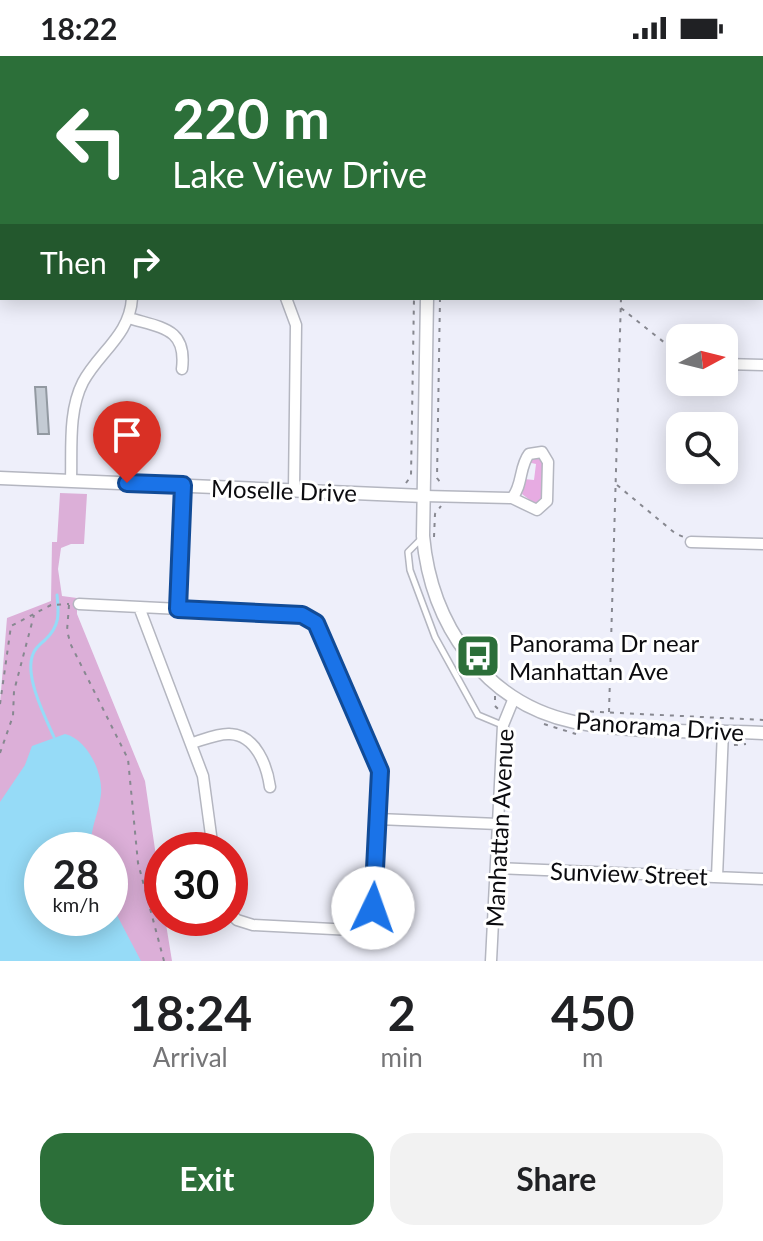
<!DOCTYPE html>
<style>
body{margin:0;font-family:Lato,sans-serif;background:#f2f2f2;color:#202124;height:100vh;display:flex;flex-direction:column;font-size:30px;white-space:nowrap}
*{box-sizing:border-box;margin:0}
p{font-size:26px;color:#757577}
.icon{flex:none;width:44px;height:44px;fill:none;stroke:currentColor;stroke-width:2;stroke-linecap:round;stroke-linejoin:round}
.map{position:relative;height:905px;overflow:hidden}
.panel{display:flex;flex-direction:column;background:#fff;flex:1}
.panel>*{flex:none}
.hud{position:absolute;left:0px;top:0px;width:764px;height:244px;box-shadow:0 4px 20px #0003;background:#2c6f39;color:#fff;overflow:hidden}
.needle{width:52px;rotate:83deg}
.tools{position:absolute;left:666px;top:268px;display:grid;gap:16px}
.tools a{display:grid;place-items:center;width:72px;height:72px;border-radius:16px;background:#fff;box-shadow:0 4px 20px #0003;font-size:40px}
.speed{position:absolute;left:24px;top:776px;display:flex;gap:16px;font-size:40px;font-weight:700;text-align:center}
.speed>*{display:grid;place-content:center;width:104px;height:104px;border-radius:50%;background:#fff;box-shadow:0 4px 20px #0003;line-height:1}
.speed small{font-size:20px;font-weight:400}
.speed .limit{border:12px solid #d22;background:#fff;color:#111}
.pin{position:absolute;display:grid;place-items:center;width:68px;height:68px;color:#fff;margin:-82px -34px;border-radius:50% 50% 50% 0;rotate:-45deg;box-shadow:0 0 8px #0007}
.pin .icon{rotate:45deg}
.me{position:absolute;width:88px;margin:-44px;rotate:3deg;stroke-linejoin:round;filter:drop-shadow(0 0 6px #0008)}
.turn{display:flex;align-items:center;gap:28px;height:168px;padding:0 40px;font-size:36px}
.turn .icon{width:104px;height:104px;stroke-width:2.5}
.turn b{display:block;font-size:56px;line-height:68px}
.then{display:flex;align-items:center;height:76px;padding:0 40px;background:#0003;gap:16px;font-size:30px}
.eta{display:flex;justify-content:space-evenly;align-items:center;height:136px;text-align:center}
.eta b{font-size:48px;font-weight:700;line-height:56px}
.primary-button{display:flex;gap:16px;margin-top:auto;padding:16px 40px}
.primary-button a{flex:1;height:92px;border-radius:24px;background:#2c6f39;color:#fff;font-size:32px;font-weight:700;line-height:92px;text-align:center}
.primary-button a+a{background:#f2f2f2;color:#202124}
.status{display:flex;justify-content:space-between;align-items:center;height:56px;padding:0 40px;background:#fff;direction:ltr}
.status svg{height:22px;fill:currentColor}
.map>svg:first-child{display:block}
</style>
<div class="status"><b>18:22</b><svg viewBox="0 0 49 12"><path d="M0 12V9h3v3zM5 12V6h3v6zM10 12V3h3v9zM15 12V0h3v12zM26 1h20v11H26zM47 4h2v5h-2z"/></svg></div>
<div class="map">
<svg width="763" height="905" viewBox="0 0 763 905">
<rect width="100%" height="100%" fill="#eeeffa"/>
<!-- green -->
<path fill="#dcafd8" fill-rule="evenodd" d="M60,437L87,438L84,488H71L61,492L58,513L62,540L77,542V558L145,725L162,841V862H165L172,905H0V647L7,562L51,545L52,486H57ZM42,794H110V862H42Z"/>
<!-- forest -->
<path fill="#e7abe2" d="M535,401L542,402L544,409L541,445L535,448L522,438L524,423L534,424L536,408L527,406Z"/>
<!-- water -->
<path fill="#96dbf7" d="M65,678C87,683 103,716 101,738C99,757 89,775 91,794H42V862H110V846L141,905H0V746L25,709L32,690Z"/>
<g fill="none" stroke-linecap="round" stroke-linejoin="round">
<!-- stream -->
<path stroke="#96dbf7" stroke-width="3" d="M54,681C45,661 24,620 33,598C35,592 40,588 45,584C60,570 59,558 57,539"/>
</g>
<!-- building -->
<path fill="#c4cbd4" stroke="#9299a1" stroke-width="2" d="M35,331H46L49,378H38Z"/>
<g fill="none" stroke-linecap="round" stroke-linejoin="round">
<!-- service casing -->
<g stroke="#b4b6c0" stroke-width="8">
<path id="service" d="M423,481L408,496L410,514L435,581L478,659L502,669"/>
</g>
<!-- minor casing -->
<g stroke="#b4b6c0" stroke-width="13">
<path id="minor" d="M762,133H763
M0,229L2,228
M286,242L296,269L294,434
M129,262C162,272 187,272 182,313
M724,308L763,309
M71,425C72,393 68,355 83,326C99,296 130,279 132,242
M424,440L512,442L537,454L547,445L548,406L542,396L529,398C519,411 523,429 512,442
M691,486L763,488
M79,548L302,559L316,567L380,715L372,875L253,869L237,864L230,857
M139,551L203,720L213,794
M178,553L183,429
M192,687C203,684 218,677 230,678C256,679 267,710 270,731
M378,763L498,768
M496,812L763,823
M717,821L723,675
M491,905L503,669L514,642"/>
</g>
<!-- tertiary casing -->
<g stroke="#b4b6c0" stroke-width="15">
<path id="tertiary" d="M330,2L331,0
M344,2V0
M427,242L423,480C431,568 484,647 574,666C635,678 701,674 763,677
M0,422L424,440"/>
</g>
<!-- primary casing -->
<g stroke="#b4b6c0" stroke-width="19">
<path id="primary" d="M729,0L763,1
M196,2L206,0
M762,19H763
M0,73L2,72
M0,89L2,88"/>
</g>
<!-- path -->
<path stroke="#878890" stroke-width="2" stroke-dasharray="4 6" stroke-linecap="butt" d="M152,2L157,0
M440,242L437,422L443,430
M621,252L680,299
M406,427L411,420L414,242
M617,429L676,478L684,481
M434,481L435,458L441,450
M69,549L67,575L71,589L128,703L138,807L164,905
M495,640V650L500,655
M0,648L11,570L51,549L69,548
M580,655L763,664
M609,656L621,242
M544,668L576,678
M734,689L746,688
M0,697L13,660L14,635L34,559"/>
<!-- service -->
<use href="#service" stroke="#fff" stroke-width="5"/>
<!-- minor -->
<use href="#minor" stroke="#fff" stroke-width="10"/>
<!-- tertiary -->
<use href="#tertiary" stroke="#fff" stroke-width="12"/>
<!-- primary -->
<use href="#primary" stroke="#fff" stroke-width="16"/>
</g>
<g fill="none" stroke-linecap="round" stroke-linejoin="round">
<!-- route casing -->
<g stroke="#114b97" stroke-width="20">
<path id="route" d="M127,427L183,429L178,553L302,559L316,567L380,715L373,852"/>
</g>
<!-- route -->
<use href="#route" stroke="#1a73e8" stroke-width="14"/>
</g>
<!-- icons -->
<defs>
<g id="bus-square" transform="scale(2.3)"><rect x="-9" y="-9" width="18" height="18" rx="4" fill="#2c6f39" stroke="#fff"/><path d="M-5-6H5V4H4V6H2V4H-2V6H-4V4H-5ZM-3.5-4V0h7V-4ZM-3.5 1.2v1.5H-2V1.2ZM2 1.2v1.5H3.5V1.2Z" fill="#fff"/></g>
</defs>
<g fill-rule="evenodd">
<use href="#bus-square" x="478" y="600"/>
</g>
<g text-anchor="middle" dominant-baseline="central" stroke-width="6" stroke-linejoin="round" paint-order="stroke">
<!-- street labels -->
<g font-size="24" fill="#0b0b0f" stroke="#fff">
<text transform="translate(284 434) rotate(2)">Moselle Drive</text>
<text transform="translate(660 670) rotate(4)">Panorama Drive</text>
<text transform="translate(499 772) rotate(-87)">Manhattan Avenue</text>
<text transform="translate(629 817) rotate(2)">Sunview Street</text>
</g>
<!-- poi labels -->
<g font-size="24" fill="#0b0b0f" stroke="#fff" text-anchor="start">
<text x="509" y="586">Panorama Dr near<tspan x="509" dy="28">Manhattan Ave</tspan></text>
</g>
</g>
</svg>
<div class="tools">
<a><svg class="needle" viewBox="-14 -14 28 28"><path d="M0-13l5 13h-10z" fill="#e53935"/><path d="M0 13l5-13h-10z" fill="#757577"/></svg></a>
<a><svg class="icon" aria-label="search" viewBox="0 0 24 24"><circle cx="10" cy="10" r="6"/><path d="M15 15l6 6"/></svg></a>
</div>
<div class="speed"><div>28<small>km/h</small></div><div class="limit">30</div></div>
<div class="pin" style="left:127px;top:427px;background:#d93025"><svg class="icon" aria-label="arrive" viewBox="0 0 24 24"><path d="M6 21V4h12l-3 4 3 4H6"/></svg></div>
<svg class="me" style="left:373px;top:852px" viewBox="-20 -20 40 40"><circle r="19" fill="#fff"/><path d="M0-13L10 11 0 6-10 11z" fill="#1a73e8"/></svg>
<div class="hud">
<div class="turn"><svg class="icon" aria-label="left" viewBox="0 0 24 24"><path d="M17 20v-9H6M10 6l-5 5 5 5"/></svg><div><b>220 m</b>Lake View Drive</div></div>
<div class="then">Then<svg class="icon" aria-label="right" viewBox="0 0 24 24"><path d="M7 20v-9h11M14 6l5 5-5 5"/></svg></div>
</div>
</div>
<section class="panel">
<div class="eta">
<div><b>18:24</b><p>Arrival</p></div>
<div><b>2</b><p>min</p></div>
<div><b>450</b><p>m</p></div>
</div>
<div class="primary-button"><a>Exit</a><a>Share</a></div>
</section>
